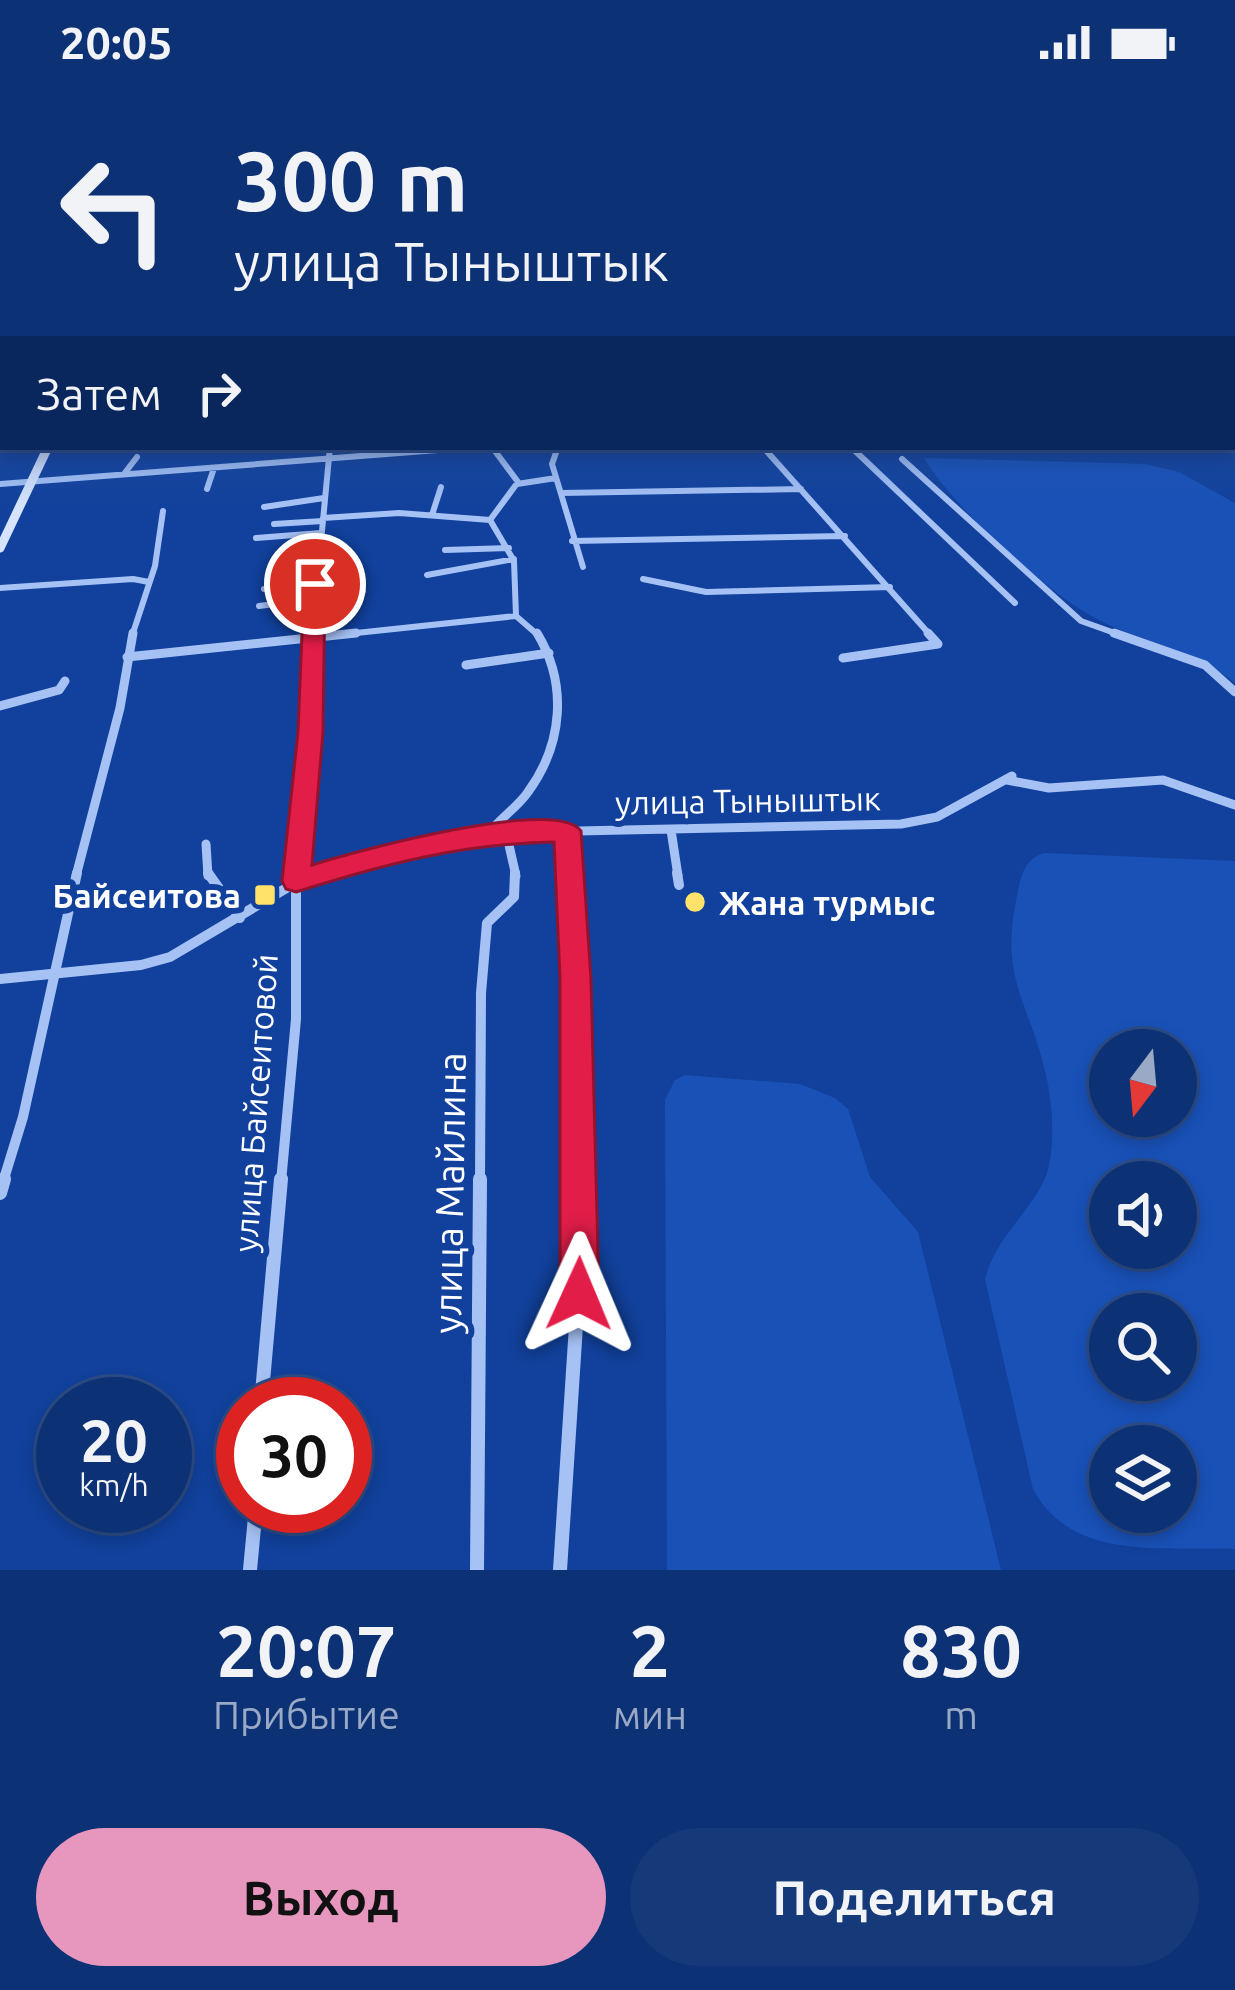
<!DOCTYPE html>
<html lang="ru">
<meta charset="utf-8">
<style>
body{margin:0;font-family:Ubuntu,sans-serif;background:#16397a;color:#f1f3f6;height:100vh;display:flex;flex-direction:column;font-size:45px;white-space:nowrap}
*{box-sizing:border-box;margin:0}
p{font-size:39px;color:#9aa9c5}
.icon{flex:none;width:66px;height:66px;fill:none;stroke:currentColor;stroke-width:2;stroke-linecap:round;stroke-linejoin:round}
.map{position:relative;height:1486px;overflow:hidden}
.drawer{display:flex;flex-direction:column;background:#0d3175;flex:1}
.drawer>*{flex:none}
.hud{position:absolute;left:0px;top:0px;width:1236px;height:366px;box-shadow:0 6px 18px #0003,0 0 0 3px #2d4c87;background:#0d3175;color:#f1f3f6;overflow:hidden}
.needle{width:78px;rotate:196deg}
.tools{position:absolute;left:1089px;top:945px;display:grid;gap:24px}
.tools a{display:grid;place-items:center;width:108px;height:108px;border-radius:50%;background:#0d3175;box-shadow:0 6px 18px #0003,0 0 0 3px #2d4c87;font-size:60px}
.speed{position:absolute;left:36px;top:1293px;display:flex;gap:24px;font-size:60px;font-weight:700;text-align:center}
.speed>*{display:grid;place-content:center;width:156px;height:156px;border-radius:50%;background:#0d3175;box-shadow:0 6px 18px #0003,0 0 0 3px #2d4c87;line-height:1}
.speed small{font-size:30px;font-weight:400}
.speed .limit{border:18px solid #d22;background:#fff;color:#111}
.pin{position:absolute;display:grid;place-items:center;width:102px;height:102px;color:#fff;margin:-51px;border:6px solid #fff;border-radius:50%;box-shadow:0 3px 12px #0007}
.me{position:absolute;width:132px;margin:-66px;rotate:1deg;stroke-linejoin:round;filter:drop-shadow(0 0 9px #0008)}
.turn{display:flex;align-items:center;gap:42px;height:252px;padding:0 36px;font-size:54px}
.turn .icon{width:156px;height:156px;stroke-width:2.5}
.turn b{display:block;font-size:84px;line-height:102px}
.then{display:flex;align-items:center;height:114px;padding:0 36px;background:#0003;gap:24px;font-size:45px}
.eta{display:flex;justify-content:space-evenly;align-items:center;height:204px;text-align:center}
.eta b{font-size:72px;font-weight:600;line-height:84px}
.action{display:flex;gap:24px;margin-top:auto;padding:24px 36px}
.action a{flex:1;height:138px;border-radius:72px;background:#e797bd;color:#111;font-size:48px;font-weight:600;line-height:138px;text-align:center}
.action a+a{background:#16397a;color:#f1f3f6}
.status{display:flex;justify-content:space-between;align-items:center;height:84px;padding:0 60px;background:#0d3175;direction:ltr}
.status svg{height:33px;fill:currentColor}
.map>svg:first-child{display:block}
</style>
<div class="status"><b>20:05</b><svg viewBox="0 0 49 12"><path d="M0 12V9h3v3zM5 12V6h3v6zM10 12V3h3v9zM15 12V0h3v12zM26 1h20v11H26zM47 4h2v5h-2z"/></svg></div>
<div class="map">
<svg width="1235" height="1486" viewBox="0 0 1235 1486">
<rect width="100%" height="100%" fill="#11419c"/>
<!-- green -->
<path fill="#1951b7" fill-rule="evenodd" d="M924,374L1145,380L1179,388L1235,419V599C1191,563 1142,560 1093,533C1043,505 953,423 924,374Z
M1045,769L1235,777V1465C1162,1462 1072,1478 1033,1405L985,1195C995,1156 1023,1135 1042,1101C1057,1073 1053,1021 1046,991C1029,916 999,897 1017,812C1020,794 1025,773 1045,769ZM1176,966V1032H1110V966ZM1176,1098V1164H1110V1098ZM1176,1230V1296H1110V1230ZM1176,1362V1428H1110V1362Z
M685,991L800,1000L835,1014L848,1025L870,1093L918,1148L1001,1486H667L665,1016L675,996Z"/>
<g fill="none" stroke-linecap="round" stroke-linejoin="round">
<!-- river -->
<path fill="#0a2f78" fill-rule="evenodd" d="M0,212H3V215L0,216Z"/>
<!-- street-far3 -->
<path stroke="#a6c2f5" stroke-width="6" d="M492,363L518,398L490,436L514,477L516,532L539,552
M558,363L552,380L583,483
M763,363L931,552
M851,363L1015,519
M557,366L735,363
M902,375L1081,537L1123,552
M124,390L137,373
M0,400L477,363
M517,400L556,394
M207,405L214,384
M561,409L801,405
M264,423L324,414
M432,431L441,403
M323,434L399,429L490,436
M274,440L323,437
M256,454L321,449
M572,457L845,452
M445,466L509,464
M427,491L514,475
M643,495L706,508L890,503
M0,504L133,495L149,498
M264,505L315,500
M314,513L363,507
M259,522L313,515
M132,552L155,482L163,427
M312,552L330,363
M328,552L516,532"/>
<!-- street-far2 -->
<path stroke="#a6c2f5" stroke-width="9" d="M1114,549L1205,581L1235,608
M127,573L356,549
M843,574L938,560L928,549
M466,581L549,569
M0,622L59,606L65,597
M1007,696L1049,704L1163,696L1235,721
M671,746L678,792
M568,747L571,792
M506,748L516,792
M489,749C500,734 517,724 528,708C563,660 568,600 537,549
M206,760L208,792
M76,792L120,624L133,549
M296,792L312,549
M307,792L381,769L489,749L901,740L937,733L1012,692"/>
<!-- street-far1 -->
<path stroke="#a6c2f5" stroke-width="10" d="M208,789L240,834
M571,789L580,1098
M677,789L679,801
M0,895L141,881L170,873L312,789
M3,1098L23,1033L77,789
M281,1098L296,935V789
M480,1098L481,909L487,839L514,813L515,789"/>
<!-- street -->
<path stroke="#a6c2f5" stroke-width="14" d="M0,1109L4,1095
M261,1320L281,1095
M250,1486L256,1422
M477,1486L480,1095
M560,1486L581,1165L580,1095"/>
<!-- secondary -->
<path stroke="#d6e3fd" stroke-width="9" d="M0,464L48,363"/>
</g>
<!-- sky -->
<linearGradient id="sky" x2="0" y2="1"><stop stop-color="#092456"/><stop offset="0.5" stop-color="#325aa4"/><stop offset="1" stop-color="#325aa4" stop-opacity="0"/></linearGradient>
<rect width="1235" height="421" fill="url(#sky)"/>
<!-- route -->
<path fill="#e11d48" stroke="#92132f" stroke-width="3" d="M315,494L325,500L323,648L312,781C353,768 556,712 581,747L591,895L599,1210L593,1224L579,1229L565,1224L560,1210V895L554,758C460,760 385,780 296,808L286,805L282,797L298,648L304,500Z"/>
<!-- markers -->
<g fill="#ffe269" stroke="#11419c" stroke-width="4.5">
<rect x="253" y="799" width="24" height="24" rx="6"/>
<circle cx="695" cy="818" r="12"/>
</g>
<g text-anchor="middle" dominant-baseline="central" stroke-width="12" stroke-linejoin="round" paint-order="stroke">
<!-- street labels -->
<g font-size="33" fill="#fff" stroke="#11419c">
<text transform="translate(748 716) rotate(-1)">улица Тыныштык</text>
<text transform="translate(255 1019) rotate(-86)">улица Байсеитовой</text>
</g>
<!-- poi labels -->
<g font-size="33" font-weight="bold" fill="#fff" stroke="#11419c" text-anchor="end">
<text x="241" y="811">Байсеитова</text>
<text x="719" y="818" text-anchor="start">Жана турмыс</text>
</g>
<!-- near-street labels -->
<g font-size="39" fill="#fff" stroke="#11419c">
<text transform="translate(449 1109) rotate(-89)">улица Майлина</text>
</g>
</g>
</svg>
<div class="tools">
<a><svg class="needle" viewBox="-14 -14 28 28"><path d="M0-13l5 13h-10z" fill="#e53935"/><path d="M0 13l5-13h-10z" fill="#9aa9c5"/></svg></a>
<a><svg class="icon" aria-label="sound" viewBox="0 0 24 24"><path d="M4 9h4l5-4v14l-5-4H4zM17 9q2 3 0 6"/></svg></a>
<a><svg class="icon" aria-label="search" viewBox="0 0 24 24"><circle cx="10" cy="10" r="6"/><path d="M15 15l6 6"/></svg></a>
<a><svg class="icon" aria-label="layers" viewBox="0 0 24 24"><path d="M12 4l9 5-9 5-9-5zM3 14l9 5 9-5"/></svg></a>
</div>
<div class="speed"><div>20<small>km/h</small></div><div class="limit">30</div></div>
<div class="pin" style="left:315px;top:500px;background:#d93025"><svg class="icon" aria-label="arrive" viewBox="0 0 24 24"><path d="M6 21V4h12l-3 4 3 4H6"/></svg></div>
<svg class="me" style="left:579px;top:1210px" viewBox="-20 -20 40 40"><path d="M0-17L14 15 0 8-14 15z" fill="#e11d48" stroke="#fff" stroke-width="4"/></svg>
<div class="hud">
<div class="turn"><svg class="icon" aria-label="left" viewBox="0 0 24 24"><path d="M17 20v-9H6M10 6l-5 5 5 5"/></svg><div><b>300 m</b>улица Тыныштык</div></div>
<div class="then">Затем<svg class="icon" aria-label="right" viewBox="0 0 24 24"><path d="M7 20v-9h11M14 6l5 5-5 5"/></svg></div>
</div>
</div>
<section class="drawer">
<div class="eta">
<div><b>20:07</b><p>Прибытие</p></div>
<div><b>2</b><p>мин</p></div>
<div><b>830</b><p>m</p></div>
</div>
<div class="action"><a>Выход</a><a>Поделиться</a></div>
</section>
